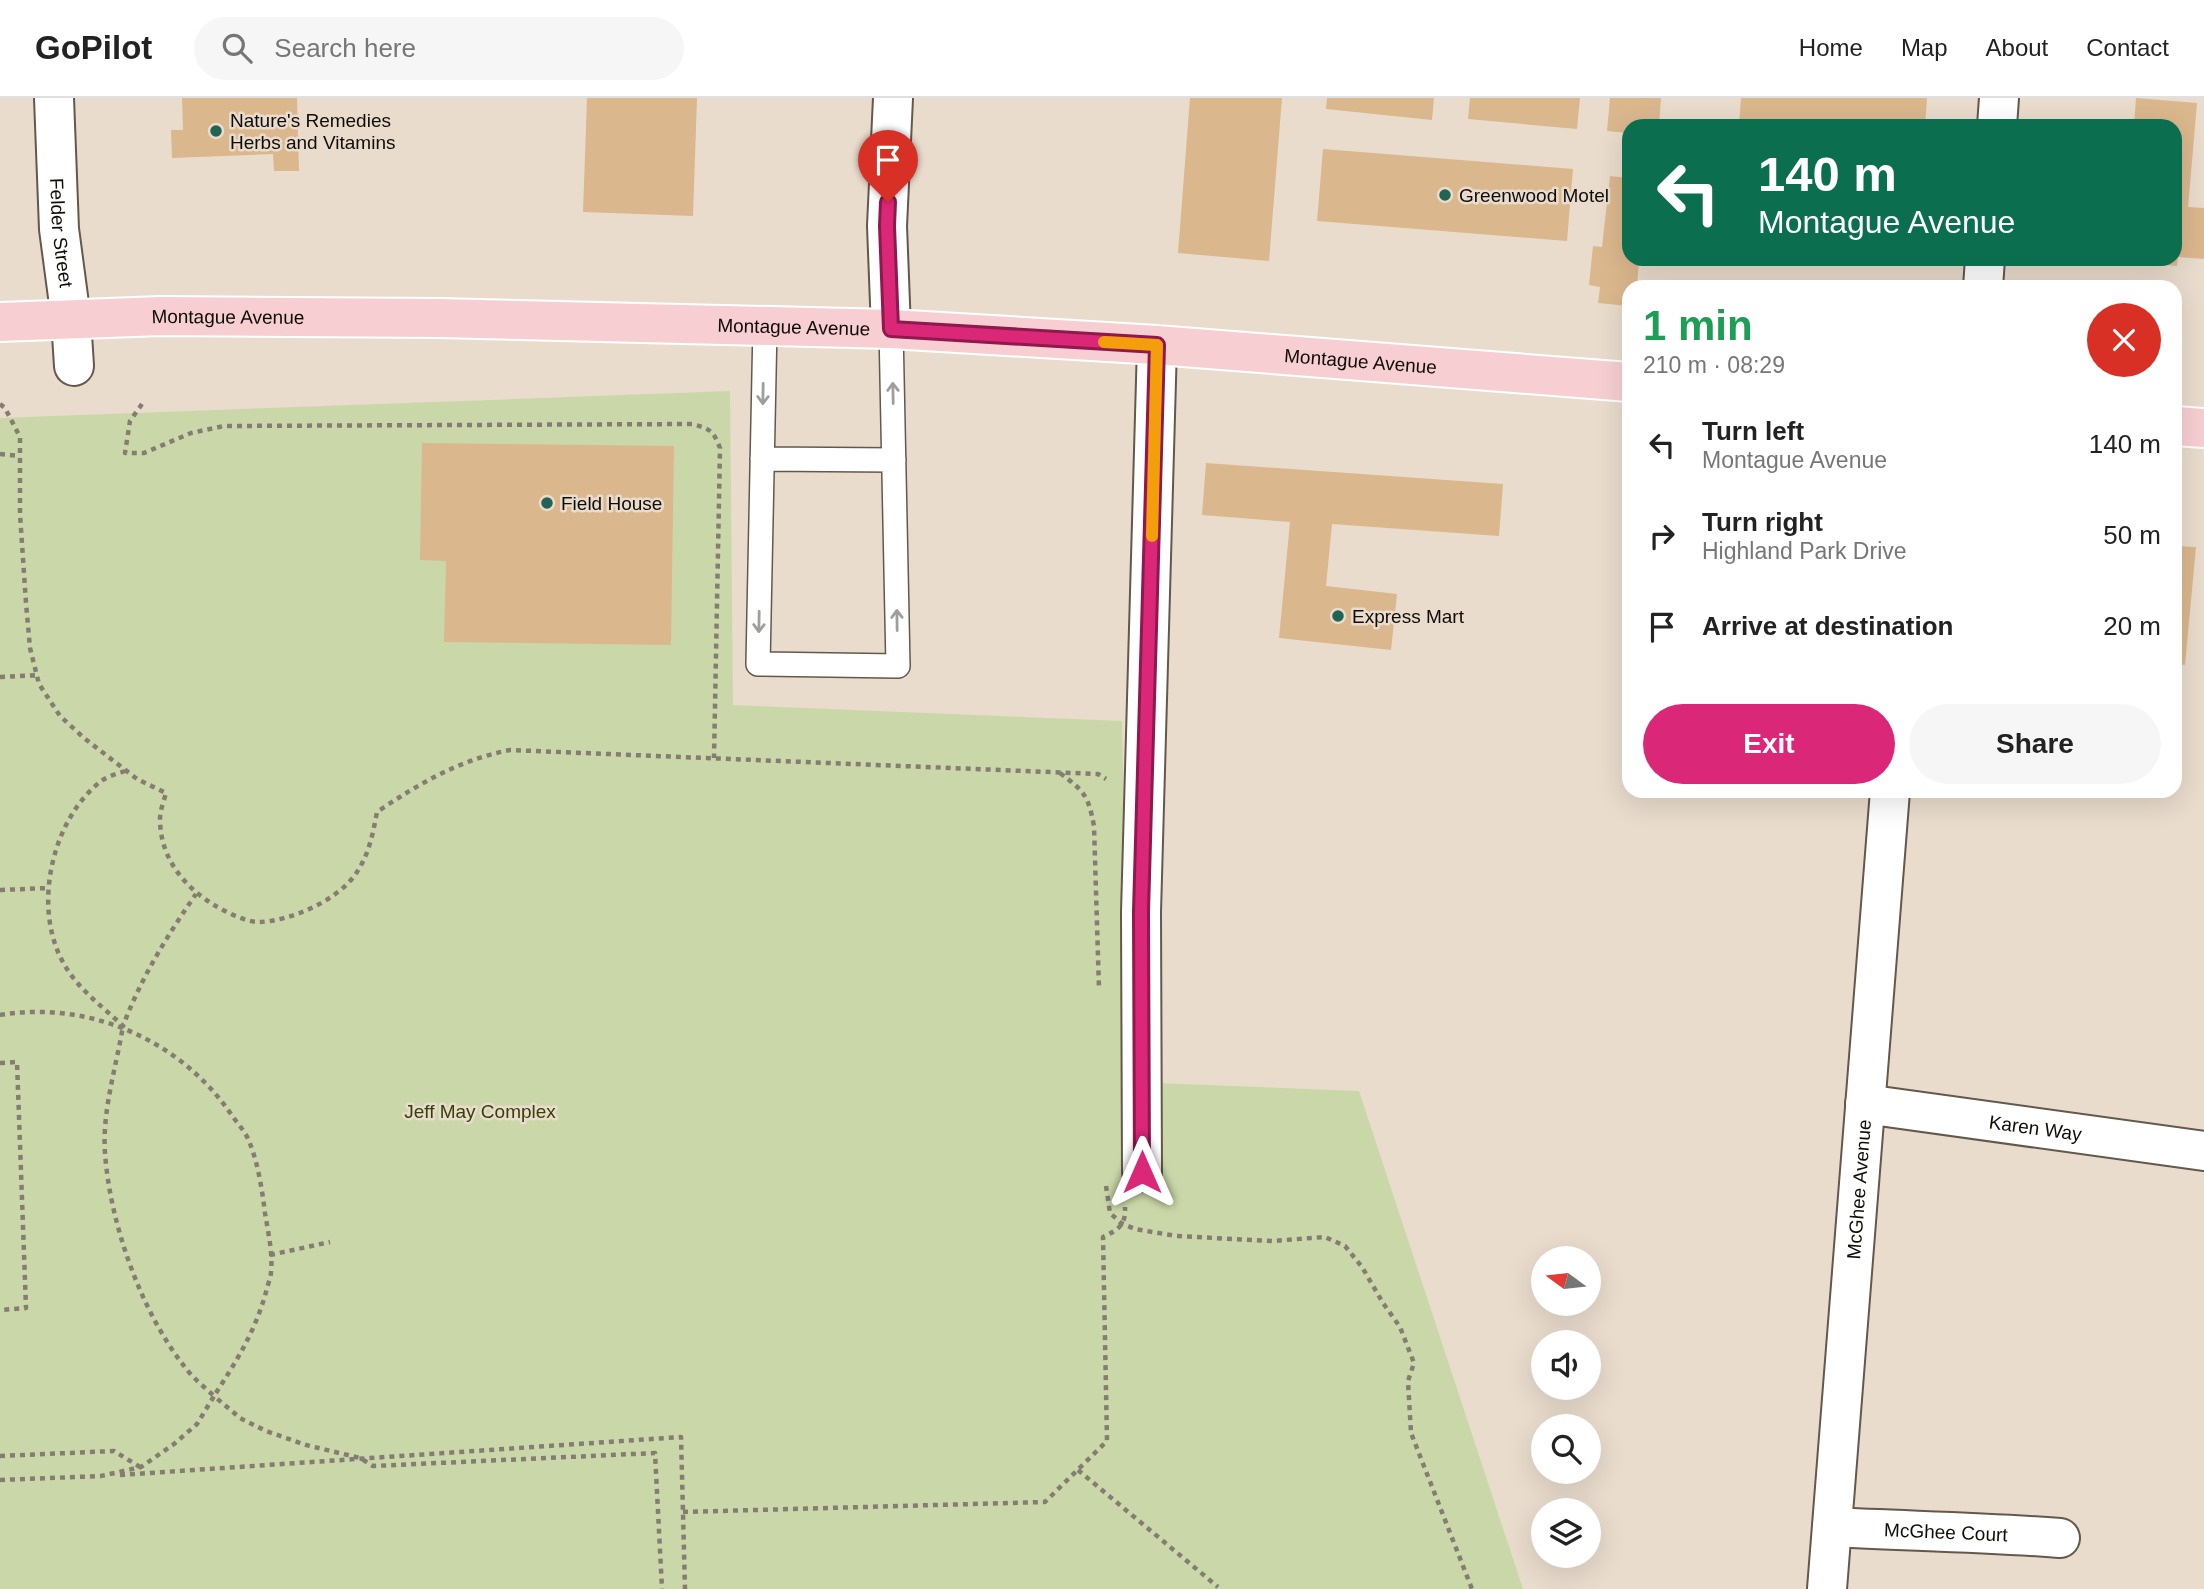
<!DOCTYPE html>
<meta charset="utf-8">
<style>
body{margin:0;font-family:Helvetica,sans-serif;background:#f6f6f6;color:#222;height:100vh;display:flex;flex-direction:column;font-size:26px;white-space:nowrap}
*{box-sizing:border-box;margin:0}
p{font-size:23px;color:#767676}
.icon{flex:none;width:38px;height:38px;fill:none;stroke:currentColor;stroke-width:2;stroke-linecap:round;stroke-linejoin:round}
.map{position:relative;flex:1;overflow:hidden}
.drawer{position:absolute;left:1622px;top:182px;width:560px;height:518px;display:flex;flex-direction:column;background:#fff;border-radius:21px;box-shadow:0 7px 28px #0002}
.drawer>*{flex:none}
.banner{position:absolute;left:1622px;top:21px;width:560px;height:147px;border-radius:21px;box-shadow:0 7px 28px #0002;background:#0b6e4f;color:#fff;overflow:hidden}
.needle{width:46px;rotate:285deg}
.tools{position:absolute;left:1531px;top:1148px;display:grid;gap:14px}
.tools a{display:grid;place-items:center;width:70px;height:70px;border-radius:50%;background:#fff;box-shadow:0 7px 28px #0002;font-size:35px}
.pin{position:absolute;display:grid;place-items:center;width:60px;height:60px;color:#fff;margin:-72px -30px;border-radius:50% 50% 50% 0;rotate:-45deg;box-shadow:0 0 7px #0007}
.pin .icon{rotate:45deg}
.me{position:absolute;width:77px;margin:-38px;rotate:0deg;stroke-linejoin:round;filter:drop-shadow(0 0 5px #0008)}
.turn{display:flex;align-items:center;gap:24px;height:147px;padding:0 21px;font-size:32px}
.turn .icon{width:91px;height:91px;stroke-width:2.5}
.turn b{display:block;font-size:49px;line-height:60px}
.round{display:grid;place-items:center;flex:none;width:74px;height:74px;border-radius:37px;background:#f6f6f6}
.head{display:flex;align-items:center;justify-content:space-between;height:119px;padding:0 21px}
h1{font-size:42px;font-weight:800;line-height:52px;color:#1e9e55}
.button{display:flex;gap:14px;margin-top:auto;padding:14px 21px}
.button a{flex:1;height:80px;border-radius:42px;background:#db2777;color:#fff;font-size:28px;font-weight:800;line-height:80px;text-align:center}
.button a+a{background:#f6f6f6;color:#222}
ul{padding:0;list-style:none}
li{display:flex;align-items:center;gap:21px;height:91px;padding:0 21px}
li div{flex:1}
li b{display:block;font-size:26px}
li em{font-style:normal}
header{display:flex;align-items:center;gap:42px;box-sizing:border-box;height:98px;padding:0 35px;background:#fff;border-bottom:2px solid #e0e0e0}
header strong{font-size:33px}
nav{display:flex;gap:38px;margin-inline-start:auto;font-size:24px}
.search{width:490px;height:63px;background:#f6f6f6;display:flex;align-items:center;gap:18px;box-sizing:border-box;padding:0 24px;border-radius:38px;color:#767676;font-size:26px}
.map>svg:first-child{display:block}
</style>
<header>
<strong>GoPilot</strong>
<div class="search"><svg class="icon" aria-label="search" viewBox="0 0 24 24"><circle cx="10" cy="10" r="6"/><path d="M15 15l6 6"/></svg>Search here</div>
<nav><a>Home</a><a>Map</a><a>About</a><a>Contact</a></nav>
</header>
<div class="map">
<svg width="2204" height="1491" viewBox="0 0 2204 1491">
<rect width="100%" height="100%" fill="#e9dccd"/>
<!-- green -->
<path fill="#cad8a9" d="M730,293L733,607L1122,623L1130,984L1359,993L1523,1491H0V320Z"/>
<!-- building -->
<path fill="#dbb78d" d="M182,0H297L299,73H274L273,56L172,60L171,32H183Z
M587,0H697L693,118L583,114Z
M1190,0H1282L1269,163L1178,155Z
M1327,0H1434L1432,22L1326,11Z
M1470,0H1580L1577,31L1468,21Z
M1610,0H1661L1659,28H1629V35L1607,33Z
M1741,0H1927L1925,28H1739Z
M2136,0L2197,5L2188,109L2204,110V161L2178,159L2177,168L2123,163V161H2175V28H2134Z
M1323,51L1573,71L1567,143L1317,123Z
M1610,78L1629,80V161H1639L1637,189H1629V208L1598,205L1600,189L1589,187L1593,148L1602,149Z
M422,345L674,348L671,547L444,544L446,463L420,462Z
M1206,365L1503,386L1499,438L1332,426L1326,488L1397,496L1391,552L1279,540L1290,424L1202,417Z
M2175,448L2196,449L2185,567L2175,566Z"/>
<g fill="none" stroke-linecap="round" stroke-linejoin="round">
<!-- lane casing -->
<g stroke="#63584b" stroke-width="26">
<path id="lane" d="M765,228L758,566L898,568L891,231
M762,361L894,362"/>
</g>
<!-- street casing -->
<g stroke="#63584b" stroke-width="42">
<g id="street">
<path id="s1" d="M54,0L59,131L71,221L74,268"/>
<path d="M1997,28L1999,0"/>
<path d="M1983,189L1985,161"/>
<path d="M891,231L887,128L893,0"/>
<path id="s2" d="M1865,1006L2204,1053"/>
<path d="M1142,1074L1141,814L1157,247"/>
<path id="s3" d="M1832,1429C1908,1433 1984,1434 2060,1440"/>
<path id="s4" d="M1827,1491L1890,693"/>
</g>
</g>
<!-- primary casing -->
<g stroke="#fff" stroke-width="42">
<g id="primary">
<path id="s5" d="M0,224L161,218L439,220L891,231L1157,247L1629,284"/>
<path d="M2175,328L2204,330"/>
</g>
</g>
<!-- path -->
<path stroke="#857c72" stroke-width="4.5" stroke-dasharray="5 5" stroke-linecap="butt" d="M0,306L5,310L20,339V416L26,505L30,550L39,586L60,618L84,640L137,681L166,695C164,703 160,712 160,721C160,759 183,788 214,807C226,814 245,824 259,824C291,823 339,802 357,774C369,756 373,735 377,714C420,685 459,662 510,652L1098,676L1106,681
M142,306L130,323L125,355H144L191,335L224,328L692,326C710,331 713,332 720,350L714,660
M0,356L20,358
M0,579L38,577
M125,673C117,676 107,678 100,684C51,723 32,811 64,866C78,891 102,908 123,928C141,880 167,838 196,796
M1060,675C1085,694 1088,697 1094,728L1099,891
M0,792L49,790
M0,917C89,902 180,942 231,1016C237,1025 245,1033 249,1043C258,1065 262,1091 265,1115C268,1134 273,1155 271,1174C271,1180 267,1188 266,1194C255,1234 236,1264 214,1298C204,1289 192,1279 184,1268C141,1213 110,1126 105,1055C102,1013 116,970 123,928
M0,965L17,964L26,1210L0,1212
M1106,1088L1110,1115L1121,1125L1135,1131L1176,1138L1272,1143L1325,1139L1345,1148L1362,1169L1383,1205L1400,1229L1414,1265L1408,1283L1411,1335L1472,1491
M270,1157L330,1144
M0,1358L114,1353L140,1369
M1078,1372L1218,1489
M120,1377L681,1339L685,1491
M0,1382L101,1378L141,1369L174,1346L197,1326L214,1298L240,1320L266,1333L306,1347L360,1360L373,1368L655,1355L662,1491
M683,1414L1045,1404L1107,1343L1103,1139C1118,1132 1126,1127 1125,1109"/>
<!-- lane -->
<use href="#lane" stroke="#fff" stroke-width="23"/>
<!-- street -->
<use href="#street" stroke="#fff" stroke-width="38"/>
<!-- primary -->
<use href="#primary" stroke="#f7cfd2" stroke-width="38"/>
</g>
<!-- one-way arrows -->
<defs><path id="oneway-shaft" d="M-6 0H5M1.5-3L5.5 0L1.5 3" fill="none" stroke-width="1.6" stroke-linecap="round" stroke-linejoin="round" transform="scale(1.75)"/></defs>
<g stroke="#9f9e9c">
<use href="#oneway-shaft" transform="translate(893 295) rotate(-91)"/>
<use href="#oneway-shaft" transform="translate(763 296) rotate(91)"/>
<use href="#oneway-shaft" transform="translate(897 522) rotate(-91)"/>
<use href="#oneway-shaft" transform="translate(759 524) rotate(91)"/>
</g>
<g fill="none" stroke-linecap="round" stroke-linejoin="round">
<!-- route casing -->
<g stroke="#8e194d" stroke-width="18">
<path id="route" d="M888,104L887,128L891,231L1157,247L1141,814L1142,1074"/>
</g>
<!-- route -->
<use href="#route" stroke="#db2777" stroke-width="12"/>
<!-- slow -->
<path stroke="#f59e0b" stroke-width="12" d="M1104,244L1157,247L1152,438"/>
</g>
<!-- markers -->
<g fill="#226454" stroke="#e9dccd" stroke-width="2.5">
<circle cx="216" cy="33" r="7"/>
<circle cx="1445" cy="97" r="7"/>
<circle cx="547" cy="405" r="7"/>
<circle cx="1338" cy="518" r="7"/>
</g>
<g text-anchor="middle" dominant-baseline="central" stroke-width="5" stroke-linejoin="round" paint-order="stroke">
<!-- poi labels -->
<g font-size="19" fill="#100c07" stroke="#e9dccd" text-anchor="start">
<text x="230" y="22">Nature's Remedies<tspan x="230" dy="22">Herbs and Vitamins</tspan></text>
<text x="1459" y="97">Greenwood Motel</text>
<text x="561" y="405">Field House</text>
<text x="1352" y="518">Express Mart</text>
</g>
<!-- street labels -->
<g font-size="19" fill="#100c07" stroke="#e9dccd">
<text stroke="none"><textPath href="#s1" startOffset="135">Felder Street</textPath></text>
<text stroke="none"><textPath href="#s5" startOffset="228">Montague Avenue</textPath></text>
<text stroke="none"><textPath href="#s5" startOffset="794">Montague Avenue</textPath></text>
<text stroke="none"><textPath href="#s5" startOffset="1362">Montague Avenue</textPath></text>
<text stroke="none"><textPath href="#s2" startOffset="172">Karen Way</textPath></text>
<text stroke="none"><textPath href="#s4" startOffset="401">McGhee Avenue</textPath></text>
<text stroke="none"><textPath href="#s3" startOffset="114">McGhee Court</textPath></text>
</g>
<!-- park labels -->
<g font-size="19" fill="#354106" stroke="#e9dccd">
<text x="480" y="1013">Jeff May Complex</text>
</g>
</g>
</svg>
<div class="tools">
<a><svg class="needle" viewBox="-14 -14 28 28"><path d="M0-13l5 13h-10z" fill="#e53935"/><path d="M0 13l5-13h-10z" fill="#767676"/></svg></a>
<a><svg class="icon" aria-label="sound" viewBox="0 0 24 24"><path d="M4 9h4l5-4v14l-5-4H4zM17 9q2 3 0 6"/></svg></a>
<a><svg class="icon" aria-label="search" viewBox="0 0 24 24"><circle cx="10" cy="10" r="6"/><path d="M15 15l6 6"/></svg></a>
<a><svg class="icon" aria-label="layers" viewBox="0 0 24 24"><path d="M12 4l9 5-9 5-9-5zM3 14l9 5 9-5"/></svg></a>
</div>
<div class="pin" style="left:888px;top:104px;background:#d93025"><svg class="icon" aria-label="arrive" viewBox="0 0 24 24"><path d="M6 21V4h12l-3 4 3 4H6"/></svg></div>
<svg class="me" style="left:1142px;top:1074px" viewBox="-20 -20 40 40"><path d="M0-17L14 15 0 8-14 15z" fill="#db2777" stroke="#fff" stroke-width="4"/></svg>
<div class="banner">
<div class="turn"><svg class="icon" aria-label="left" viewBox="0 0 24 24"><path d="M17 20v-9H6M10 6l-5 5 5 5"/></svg><div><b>140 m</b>Montague Avenue</div></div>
</div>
<section class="drawer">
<div class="head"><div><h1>1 min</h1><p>210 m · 08:29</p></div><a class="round" style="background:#d93025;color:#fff"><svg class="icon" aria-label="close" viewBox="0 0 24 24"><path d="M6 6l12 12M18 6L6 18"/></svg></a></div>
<ul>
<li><svg class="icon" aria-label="left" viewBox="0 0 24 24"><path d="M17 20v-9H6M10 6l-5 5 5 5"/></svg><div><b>Turn left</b><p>Montague Avenue</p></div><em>140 m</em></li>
<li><svg class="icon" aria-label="right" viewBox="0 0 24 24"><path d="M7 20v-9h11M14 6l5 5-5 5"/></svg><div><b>Turn right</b><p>Highland Park Drive</p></div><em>50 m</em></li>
<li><svg class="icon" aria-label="arrive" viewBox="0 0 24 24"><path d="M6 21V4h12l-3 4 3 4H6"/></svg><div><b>Arrive at destination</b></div><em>20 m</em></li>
</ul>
<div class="button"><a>Exit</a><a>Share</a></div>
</section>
</div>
